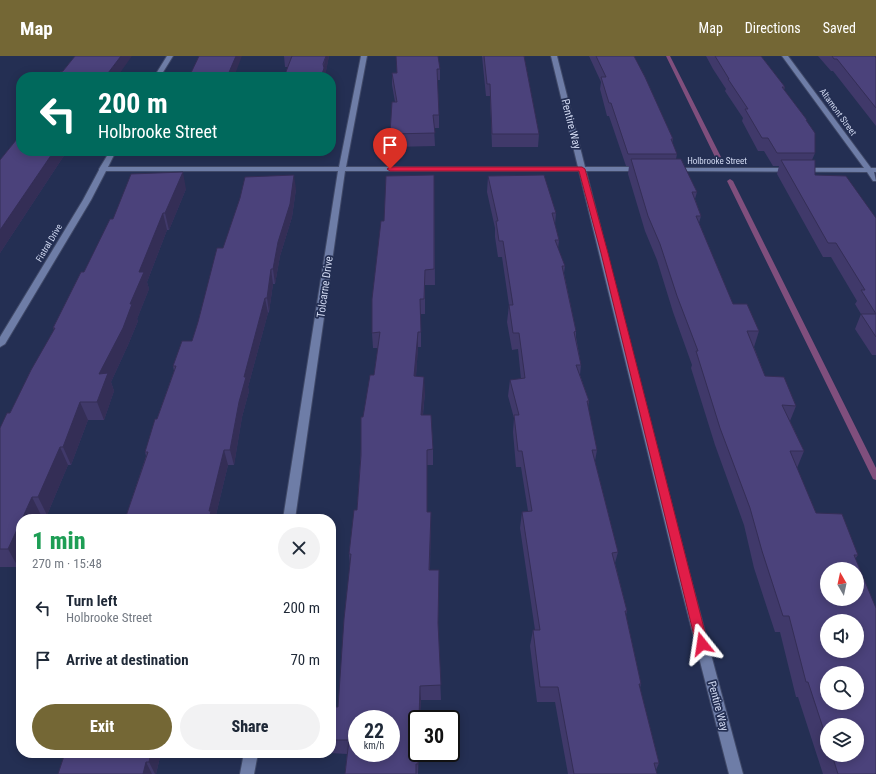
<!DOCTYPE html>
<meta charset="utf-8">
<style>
body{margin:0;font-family:"Roboto Condensed",sans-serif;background:#f2f2f3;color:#1f2937;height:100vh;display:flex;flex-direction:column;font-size:15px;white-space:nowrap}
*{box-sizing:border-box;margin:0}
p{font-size:13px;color:#747a83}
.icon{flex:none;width:22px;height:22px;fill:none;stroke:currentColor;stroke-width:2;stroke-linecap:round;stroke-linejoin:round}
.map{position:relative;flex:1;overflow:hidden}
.side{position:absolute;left:16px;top:458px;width:320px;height:244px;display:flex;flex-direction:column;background:#fff;border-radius:16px;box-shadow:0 2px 10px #0003}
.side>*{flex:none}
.banner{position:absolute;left:16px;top:16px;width:320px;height:84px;border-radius:16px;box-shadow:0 2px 10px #0003;background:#00695c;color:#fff;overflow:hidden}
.needle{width:26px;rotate:351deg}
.tools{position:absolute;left:820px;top:506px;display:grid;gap:8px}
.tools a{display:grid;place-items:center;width:44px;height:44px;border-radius:50%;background:#fff;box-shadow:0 2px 10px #0003;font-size:20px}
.speed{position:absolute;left:348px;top:654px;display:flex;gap:8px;font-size:20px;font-weight:700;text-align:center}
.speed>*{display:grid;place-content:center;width:52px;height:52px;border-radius:50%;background:#fff;box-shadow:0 2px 10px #0003;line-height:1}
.speed small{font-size:10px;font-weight:400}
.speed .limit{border:2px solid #111;border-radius:6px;background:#fff;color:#111}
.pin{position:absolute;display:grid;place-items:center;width:34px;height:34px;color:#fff;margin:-41px -17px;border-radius:50% 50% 50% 0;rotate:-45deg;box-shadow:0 0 4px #0007}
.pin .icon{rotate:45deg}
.me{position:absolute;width:44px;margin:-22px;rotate:345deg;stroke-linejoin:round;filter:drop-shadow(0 0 3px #0008)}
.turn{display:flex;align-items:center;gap:14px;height:84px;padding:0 16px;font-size:18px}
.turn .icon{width:52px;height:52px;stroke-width:2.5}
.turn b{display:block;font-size:28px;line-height:34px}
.round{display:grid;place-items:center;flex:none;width:42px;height:42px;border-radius:21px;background:#f2f2f3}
.overview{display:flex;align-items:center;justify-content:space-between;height:68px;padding:0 16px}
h1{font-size:24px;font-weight:800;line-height:30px;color:#1e9e55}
.button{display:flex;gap:8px;margin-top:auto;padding:8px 16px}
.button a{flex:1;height:46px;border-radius:24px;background:#746735;color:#fff;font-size:16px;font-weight:800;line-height:46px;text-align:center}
.button a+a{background:#f2f2f3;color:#1f2937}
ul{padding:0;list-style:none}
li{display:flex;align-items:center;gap:12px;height:52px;padding:0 16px}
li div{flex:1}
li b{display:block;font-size:15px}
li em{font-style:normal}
header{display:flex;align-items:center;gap:24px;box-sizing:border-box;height:56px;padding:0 20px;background:#746735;color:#fff}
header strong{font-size:19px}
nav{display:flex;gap:22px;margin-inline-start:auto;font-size:14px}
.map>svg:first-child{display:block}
</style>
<header>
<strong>Map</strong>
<nav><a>Map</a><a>Directions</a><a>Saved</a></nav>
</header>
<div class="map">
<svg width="876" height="718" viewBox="0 0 876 718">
<rect width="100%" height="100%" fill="#242f53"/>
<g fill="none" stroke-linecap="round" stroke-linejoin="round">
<!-- stream -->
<path fill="#804f7d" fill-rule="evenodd" d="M666,0H670L721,101L720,102L715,101Z
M730,123L733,125L876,412V424L873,423L872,421L727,125Z"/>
<!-- minor casing -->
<g stroke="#404968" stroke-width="2">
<path id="minor" d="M167,0H173L160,21H154Z
M361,0H367L346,111H578L551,0H557L585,111H642L645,113L642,115H586L689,516L743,718H729L677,516L579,115H345L295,463H283L338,115H106L91,144L5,288L0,291V281L83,144L99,114V113L110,95H116L108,111H339Z
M782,0H788L871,112H876V116H874L876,125H873L867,116L672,115V113L674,112H864Z
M244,697H258L254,718H240Z"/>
</g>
<!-- minor -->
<use href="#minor" fill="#6e7da7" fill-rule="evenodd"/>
</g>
<!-- wall -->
<path fill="#40396a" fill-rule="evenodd" d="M284,0H329L325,19L288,11H285Z
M482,0H524L539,78L538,91H492L490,40H486Z
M589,0H634L673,83L672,87L677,98L676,103L697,136L695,143L701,160L699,167L733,248L759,275L754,291L765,320L796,350L790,365L804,395L797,412L816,457L858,499L855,503L876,718H823L798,641H796L780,576H775L754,512L744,469L715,389L691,312L692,309L673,256L657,204L645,175L628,118L629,110H626L609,60H607L600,33L601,26ZM827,669L857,699H827Z
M706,0H761L785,31L784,34L807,64V65L815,97L812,104L815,119L876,162V299H872L855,273L861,258L855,248L857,245L831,201H823L777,118L779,110H773L764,95H758L742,65L743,62L725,35L726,33L713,13Z
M818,0H875L876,2V70L833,15H831Z
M440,13V24H437L439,59V72H434L435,90L391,91L390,78L395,46L392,29V17Z
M21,71V95H67L0,197V104L19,81L17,77Z
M434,119L435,229H425V258H421V291H418L416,320L425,336L423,359L433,393V409H427V456H431L430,514L438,571L441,644H421L417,697H419L418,718H345L347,698L330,697H331V651H338L350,509L349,498L357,454L363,361L374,319L378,292H373L372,277L384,165Z
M488,120L556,157L555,169L559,184L558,193L565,210L564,217L576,275V281L581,309L580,319L589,345L588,351L597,394L595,405L618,496L615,507L627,555L626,559L641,628L640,632L659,707L656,714L657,718H568L555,646H537L530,590L533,574H535L520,472L522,456L528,455L521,411H516L513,376L514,362L508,340L510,324L521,323L518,293L512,294L507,266L509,249L502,201H498L495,181V172L487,136Z
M186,133L169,174H167L147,226L149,233L137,263L138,265L128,289L111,326L114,335L104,364H88L71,409H68L47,459H41L21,463V505L18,511H0V372L10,357L54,274L53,272L113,163Z
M296,133L292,161L280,200L275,228H273L269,256L268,257L248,331L249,335L242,361L234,409H228L215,463H125L146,400L145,396L174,315L173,310L192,285L223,192Z
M65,697H161L156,718H58Z"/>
<!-- shaded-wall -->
<path fill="#342e56" d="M121,0H132L117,21H105Z
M236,0H242L234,21H227Z
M326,0H329L325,21H321Z
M54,95H67L0,197V174Z
M183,116L186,133L169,174L165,157Z
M294,119L296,133L292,161L280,200L275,228L273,213L278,186Z
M163,157L167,174L147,226L149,233L137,263L138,265L128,289L111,326L114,335L104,364L97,346L99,318L130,248L139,216Z
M271,213L273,228L269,256L267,242Z
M265,242L268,257L248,331L249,335L242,361L234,409L230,394L244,321Z
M418,276V291L415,336L414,320Z
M424,321L425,336L421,375V359Z
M80,346L88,364L71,409L63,391Z
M60,391L68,409L47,459L38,441Z
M224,394L228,409L215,463H209V455Z
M32,441L41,459L39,463H22Z
M431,456V471L429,529V514Z
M21,465V505L18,511L8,493Z
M420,630L421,644L420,663H419Z
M151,697H161L156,718H155L149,706Z
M418,697H419L418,718Z
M146,706L152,718H143Z"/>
<!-- building -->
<path fill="#4b427b" stroke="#342e56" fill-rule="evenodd" d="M75,0H121L105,21H56L60,16L63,15Z
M199,0H236L227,21H189Z
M292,0H326L323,8L324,12L321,21H284Z
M396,0H438L440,13H437L439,59H433L435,77L390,78L392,46H397L392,17H397Z
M484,0H524L539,78H492L490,28H487Z
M596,0H634L645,21L673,83H671L677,98H628L611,47H609L601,21H606Z
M715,0H761L785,31H782L807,64H806L815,77V97H777L768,82H762L745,53H748L728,23H729Z
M832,0H875L876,2V52L837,3H834Z
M21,71V77H17Z
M21,78V95H54L0,174V104Z
M631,103H681L697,136H692L701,160H696L733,248H747L759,275H747L765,320L784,321L796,350L782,349L804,395H790L816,457L842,458L858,499H854L876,552V718H838L832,699H857V669H827V684L808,626H806L789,560H783L762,495L750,452L720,372L696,295H698L677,240L660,188L648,160ZM827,513H857V543H827ZM827,565H857V595H827ZM827,617H857V647H827Z
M781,104H815V119L846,120L876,162V258L861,234H865L836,187H828Z
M183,116L165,157H163L139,216H144L130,248H132L123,272L99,318L108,317L97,346H80L63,391H60L38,441H32L22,463H21V465L8,493H0V372L7,357H10L31,314L55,272H53L81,216H84L110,163H113L131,118Z
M294,119L290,148L278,186L273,213H271L267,242H265L244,321H246L239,346L230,394H224L209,455H211L209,463H125L148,396H145L155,363H157L176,310H173L182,285H192L198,266L217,192H223L240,142L245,121Z
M434,119V213L425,214L424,243H420L421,276H418L414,320L424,321L421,359H431L433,393L427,394V456H431L429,514H439L438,567L441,629L420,630L419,663H417V697H418V708H416V718H345L349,684H331V651H338L344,563L351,498H349L354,454H357L361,399V361H363L370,319H374L380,276L372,277V243L381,165H384L386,120ZM357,663H391V697H357Z
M544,119L556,157H552L559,184H555L565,210H562L576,275L574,276L581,309H576L589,345H587L597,394H592L618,496L612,497L627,555H625L641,628H639L659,707H654L657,718H574L558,631H540L533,574H540L522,456L532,455L522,395H518L514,359H519L510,324L525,322L519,277H513L509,249H513L503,185H499L496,165H498L488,120Z
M861,258H876V281Z
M65,697H151L149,706H146L143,718H58Z"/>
<!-- route -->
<path fill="#e11d48" stroke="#92132f" d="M582,111L585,113L608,197L708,588L706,592L702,593L698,592L696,588L601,197L579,115H390L387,113L390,111Z"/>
<g text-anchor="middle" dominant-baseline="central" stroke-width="3.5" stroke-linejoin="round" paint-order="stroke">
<!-- far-street labels -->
<g font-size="9" fill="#d2daf2" stroke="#242f53">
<text transform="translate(838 56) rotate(54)">Altamont Street</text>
<text x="717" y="105">Holbrooke Street</text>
<text transform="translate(49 187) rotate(-59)">Fistral Drive</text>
</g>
<!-- street labels -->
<g font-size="11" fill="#d2daf2" stroke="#242f53">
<text transform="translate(571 68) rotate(76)">Pentire Way</text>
<text transform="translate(325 231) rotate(-82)">Tolcarne Drive</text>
<text transform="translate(718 650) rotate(75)">Pentire Way</text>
</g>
</g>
</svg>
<div class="tools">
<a><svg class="needle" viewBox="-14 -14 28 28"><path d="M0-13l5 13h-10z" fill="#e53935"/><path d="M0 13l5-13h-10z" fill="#747a83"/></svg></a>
<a><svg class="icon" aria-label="sound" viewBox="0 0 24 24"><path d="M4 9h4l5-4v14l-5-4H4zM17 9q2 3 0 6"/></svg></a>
<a><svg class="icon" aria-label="search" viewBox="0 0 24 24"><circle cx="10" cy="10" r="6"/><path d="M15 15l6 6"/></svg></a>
<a><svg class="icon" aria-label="layers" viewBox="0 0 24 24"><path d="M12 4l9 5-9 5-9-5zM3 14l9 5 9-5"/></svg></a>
</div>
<div class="speed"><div>22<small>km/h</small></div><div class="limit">30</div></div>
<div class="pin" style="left:390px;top:113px;background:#d93025"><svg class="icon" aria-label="arrive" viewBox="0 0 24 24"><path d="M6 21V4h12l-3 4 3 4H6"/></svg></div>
<svg class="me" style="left:702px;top:588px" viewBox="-20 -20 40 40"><path d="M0-17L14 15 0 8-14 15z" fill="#e11d48" stroke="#fff" stroke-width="4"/></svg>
<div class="banner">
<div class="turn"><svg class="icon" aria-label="left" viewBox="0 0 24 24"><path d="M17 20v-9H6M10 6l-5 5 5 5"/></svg><div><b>200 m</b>Holbrooke Street</div></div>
</div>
<section class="side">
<div class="overview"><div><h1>1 min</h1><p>270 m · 15:48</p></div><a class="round"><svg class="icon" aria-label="close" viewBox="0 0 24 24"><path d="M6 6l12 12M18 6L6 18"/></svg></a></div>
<ul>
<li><svg class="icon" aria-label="left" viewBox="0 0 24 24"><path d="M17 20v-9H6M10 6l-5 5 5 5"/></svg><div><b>Turn left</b><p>Holbrooke Street</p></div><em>200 m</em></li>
<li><svg class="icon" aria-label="arrive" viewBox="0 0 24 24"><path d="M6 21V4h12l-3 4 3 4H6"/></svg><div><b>Arrive at destination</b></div><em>70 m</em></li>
</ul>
<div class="button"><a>Exit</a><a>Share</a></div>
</section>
</div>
